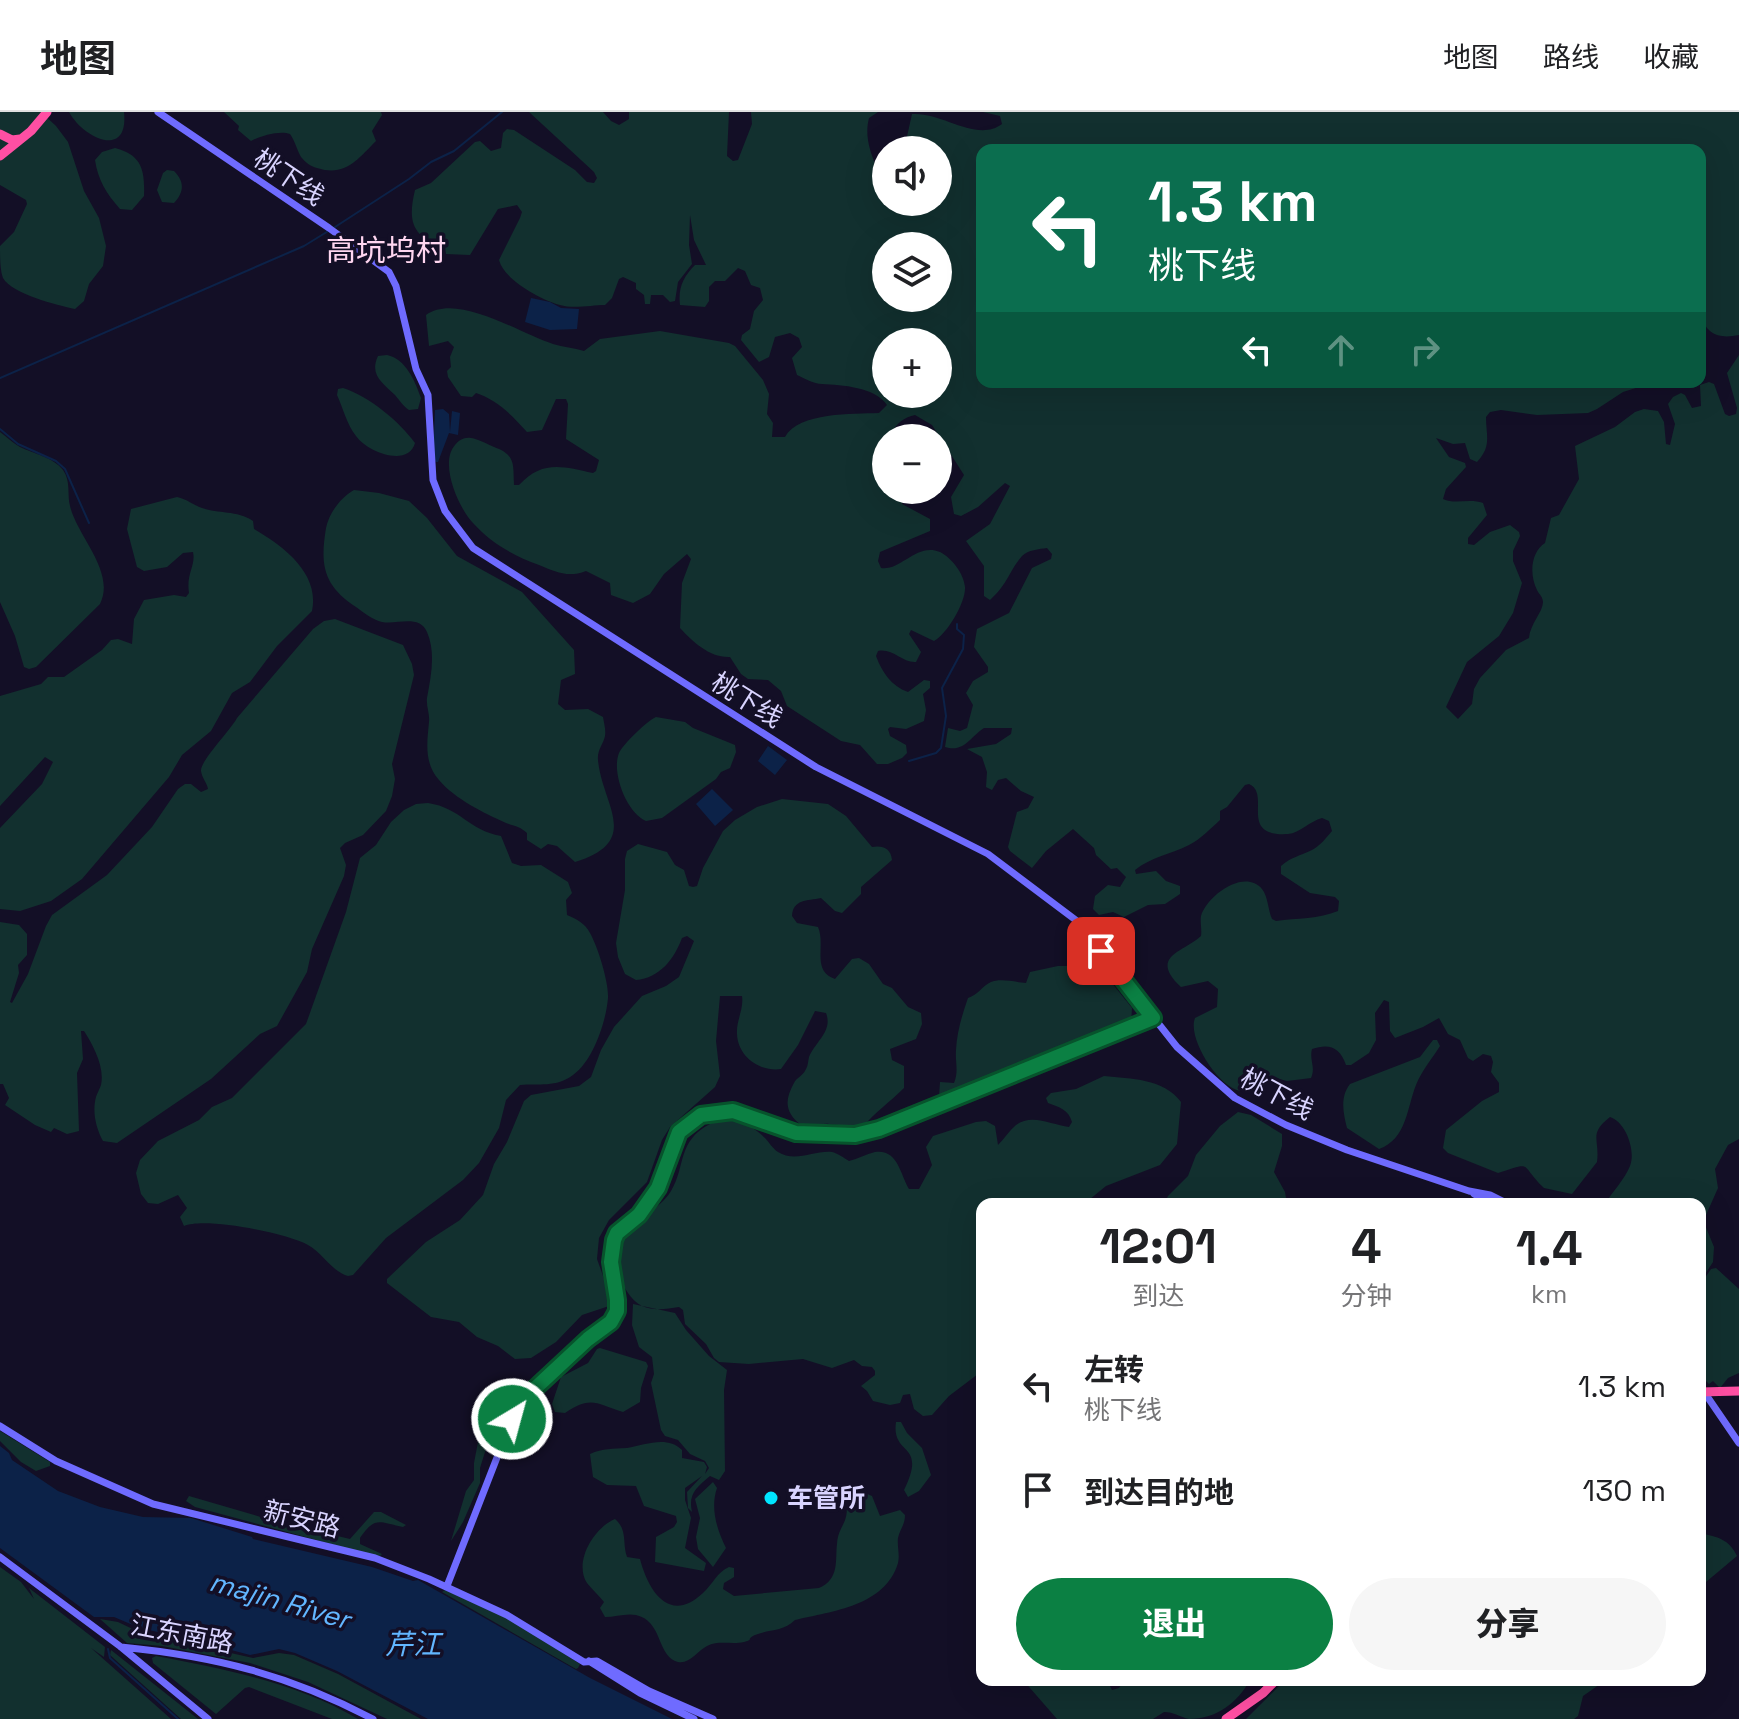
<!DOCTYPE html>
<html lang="zh">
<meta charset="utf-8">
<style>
body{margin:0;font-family:"Space Grotesk","Noto Sans SC",sans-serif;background:#f6f6f6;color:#202124;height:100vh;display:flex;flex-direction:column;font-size:30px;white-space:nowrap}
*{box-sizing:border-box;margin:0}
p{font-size:26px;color:#757577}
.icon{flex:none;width:44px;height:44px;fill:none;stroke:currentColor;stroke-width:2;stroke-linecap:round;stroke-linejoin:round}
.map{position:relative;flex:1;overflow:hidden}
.drawer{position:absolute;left:976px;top:1086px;width:730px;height:488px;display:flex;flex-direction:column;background:#fff;border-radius:16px;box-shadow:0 8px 32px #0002}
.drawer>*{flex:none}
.top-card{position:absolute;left:976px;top:32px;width:730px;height:244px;border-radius:16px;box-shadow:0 8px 32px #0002;background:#0b6e4f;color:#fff;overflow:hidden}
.tools{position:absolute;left:872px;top:24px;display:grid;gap:16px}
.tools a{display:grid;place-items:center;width:80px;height:80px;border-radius:50%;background:#fff;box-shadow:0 8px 32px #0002;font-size:40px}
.pin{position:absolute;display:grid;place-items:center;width:68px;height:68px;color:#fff;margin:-34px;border-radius:16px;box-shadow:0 4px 12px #0006}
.me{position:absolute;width:88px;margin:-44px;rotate:37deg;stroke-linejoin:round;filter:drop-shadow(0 0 6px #0008)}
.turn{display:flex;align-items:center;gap:28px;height:168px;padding:0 40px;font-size:36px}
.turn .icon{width:104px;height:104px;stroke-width:2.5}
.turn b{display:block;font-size:56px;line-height:68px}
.lanes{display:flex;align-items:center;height:76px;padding:0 40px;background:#0003;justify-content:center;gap:40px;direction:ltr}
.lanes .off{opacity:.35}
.eta{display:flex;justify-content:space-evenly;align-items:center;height:136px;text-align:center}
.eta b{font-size:48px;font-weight:800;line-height:56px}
.button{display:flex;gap:16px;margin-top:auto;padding:16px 40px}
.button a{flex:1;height:92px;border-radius:48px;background:#0b8043;color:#fff;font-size:32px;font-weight:800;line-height:92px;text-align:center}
.button a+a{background:#f6f6f6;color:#202124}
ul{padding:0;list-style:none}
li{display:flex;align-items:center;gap:24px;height:104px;padding:0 40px}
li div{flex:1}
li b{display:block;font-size:30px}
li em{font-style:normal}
header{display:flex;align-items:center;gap:48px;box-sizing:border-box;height:112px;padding:0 40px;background:#fff;border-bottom:2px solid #e0e0e0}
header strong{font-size:38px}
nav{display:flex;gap:44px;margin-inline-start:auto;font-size:28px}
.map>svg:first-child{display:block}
</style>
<header>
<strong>地图</strong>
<nav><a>地图</a><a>路线</a><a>收藏</a></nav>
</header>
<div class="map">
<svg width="1739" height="1607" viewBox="0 0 1739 1607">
<rect width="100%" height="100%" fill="#130f26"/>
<!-- green -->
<path fill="#12302f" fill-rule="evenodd" d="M0,0H41L56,14L68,30L84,79L99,106L106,134L103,154L89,172L84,189L75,197C57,193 12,182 3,166C0,158 0,144 0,134L14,120L27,92L26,88L0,73Z
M69,0H124C129,48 83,26 69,0Z
M224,0H381L382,3L372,19L376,29C357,48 345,65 317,56C310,54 306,51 301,45C297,38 295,29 290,22C280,18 260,24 251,29L238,18L239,14Z
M529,0H603L611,9L619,13L629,7V0H729L727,44L733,49L738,48L752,12L751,0H878L869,6C861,37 884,60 886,90H938V38H904L912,2C943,0 977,31 1002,12L1000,4L983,0H1739V223C1719,227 1707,223 1700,203V38H982V270H1655L1623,280L1597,297L1588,301L1537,303L1501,298L1490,300L1486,305C1486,324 1492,334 1477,350L1470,347L1465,331L1453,332L1436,326L1449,345L1465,351L1466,355L1446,377L1443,387C1455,393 1469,386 1483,391L1487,403L1468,426V432L1474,433L1490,420L1510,413L1519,420L1520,424L1513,439V449L1522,471L1513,501L1499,524L1467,550L1446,595L1458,607L1472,592L1474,577L1480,566L1506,538L1529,526C1530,512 1543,500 1543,490C1542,483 1540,484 1537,478C1529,462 1531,440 1545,431L1551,406L1559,403L1579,367L1575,334L1615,315L1635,300L1644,297L1658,299L1664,310L1666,332L1670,333L1675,312L1668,292L1673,285L1681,281L1685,283L1692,296L1701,294L1700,273L1709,270L1714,272L1725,302L1729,304L1736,302L1737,296L1727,261L1739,243V1027L1728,1033L1715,1057L1718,1076L1706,1103L1705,1113L1714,1135L1713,1150L1700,1170V1092H1605C1612,1080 1625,1067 1630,1054C1636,1039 1626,1010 1610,1005C1588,1022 1600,1027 1597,1050L1572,1082L1544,1076C1519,1052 1534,1049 1498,1061L1448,1041L1443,1036L1446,1018L1482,989L1499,980V971L1491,960L1493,950L1491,944L1483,942L1473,949L1468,946L1460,928L1448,922L1439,906L1423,915L1395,926L1390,919L1389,890L1384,888L1375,901L1376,928L1369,941L1351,953H1346C1340,935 1329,931 1312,937C1309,948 1316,955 1311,966L1287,969L1261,962L1254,972L1240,979C1218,975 1187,926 1195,906L1217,895L1218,877L1208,869L1181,875C1148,844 1184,840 1201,824C1202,818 1200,810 1201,804C1207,784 1244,756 1262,777C1268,784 1268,798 1272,807L1276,809C1297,806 1319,807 1338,799L1339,789L1335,785L1310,781L1281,762V754C1291,745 1300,744 1312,738C1320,734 1326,726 1332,719L1329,709L1322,706C1310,709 1300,721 1288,722C1237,725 1272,682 1249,672L1245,673L1227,695L1220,699V708C1211,716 1201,727 1189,733C1171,742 1151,745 1135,758L1136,762L1156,759L1166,769L1180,774V782L1165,792L1148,793L1124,805L1113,800L1099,803L1093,797L1095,784L1108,773L1120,775L1126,765L1117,756L1111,757L1096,743L1094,736L1073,717L1046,739L1032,756L1010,739L1008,735L1017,700L1028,696L1034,685L1021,679L1006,666L998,668L992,678L986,675L987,660L982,645L967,637L996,632L1011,622L1012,616H984C970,625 964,641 945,635L948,616L960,619L967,616L973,593L966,581L973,569L988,560V555L974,535L977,517L1009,501L1032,456L1051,447L1052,442L1047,436C1039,437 1028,438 1022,444C1009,459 1008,472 990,488L984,484V454L966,429L990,412L1010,374L1005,371L978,395L961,404L954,402L951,385L964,363L932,313L915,303C905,305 896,311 892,321L895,326H886V378H918L911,384L903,387L902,392L930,407V419L880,440L878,449L881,456C901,459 917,430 940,440C952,446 964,462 965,475C966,490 947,522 934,529L911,518L909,522L921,540L916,550C902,551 893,536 878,539L876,544C882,560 891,574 908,580L924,568L930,569V576L923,582L926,598L924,609L906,617L890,615L888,617L890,624L906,633L907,641L902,646L888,652H877L860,633L841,629L787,594L781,579L768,568L748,567L741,562L730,545C710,546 693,530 680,516L682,471L691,447L687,442L664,462L650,482L633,491L611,483L610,471L586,459C568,466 556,460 539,453C514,444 491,431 473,411C458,395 439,351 455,333C459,328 464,325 471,326C478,327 487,332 494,335C516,343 513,352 514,373H519C542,348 562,354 593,361L596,359L599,348L566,327L568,292L566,287H556L542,318L527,320C512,303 497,288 476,281L472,285L461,284L448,265L447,259L451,255L450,245L454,235L448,229L429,234L426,203C457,180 521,222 553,232C563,235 574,236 584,239L600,227L660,219L729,231L735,234L763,268L769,282L767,302L773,311L772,325H785C799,300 853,302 879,301L887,293C875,275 842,273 822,272C814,272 804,266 797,263L792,246L802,235L799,226L790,221L775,225L769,245L759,250L741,228L742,223L750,217L754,199L763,188L760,176L751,173L745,159L738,156L725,169H715L709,175V189L705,195L680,193C678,176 683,165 695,153H706L694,128L690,103L689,133L692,152L678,170L675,189L670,190L663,183H651L650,192H645L644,183L636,177V171L623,165L619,167L612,186L605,193C592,193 573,197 560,193C541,188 504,168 499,148L520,106L522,100L517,93L498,97L470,143L446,142L445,138C413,123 407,112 415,78L431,71L475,30L480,29L491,39L501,36L503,21L507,17L514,18L575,58L587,70L594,71L597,66L594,60ZM886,134H938V186H886ZM886,230H938V282H886Z
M115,36C142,43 145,58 144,84L132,98L120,97C106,81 98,68 95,48L102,40Z
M167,58L174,59C185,70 184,80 174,91L162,90L157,78L163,61Z
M387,243C406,247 415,269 421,286L418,297L409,298C403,294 400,289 395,283C383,271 369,263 378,244Z
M343,276C370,285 399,309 415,331C408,356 367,340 356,324C347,313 343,296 337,283L338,277Z
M0,320C7,325 13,331 20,335C34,342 53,345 63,358C71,369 67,383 70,394C77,424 116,460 100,492L36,555L29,557L24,555L15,524L0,490Z
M354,378L379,381L409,389L427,406L457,444L522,480L574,538L575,562L561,568L558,592L565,598L588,597L603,605C604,611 606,618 605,624C603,633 597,638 598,648C602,693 643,729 575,750L557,734L548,732L541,737L527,728V721C521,715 515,714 506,711C484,701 455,687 439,668C424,651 427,631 429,610C430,602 426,594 427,586C431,564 436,541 427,520C419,502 397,513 382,510C373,508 363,500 356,495C323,473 320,453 326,416C329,401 341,385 354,378Z
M177,385C187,387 193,393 202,396C218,402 237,398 253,409L254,417C283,434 320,461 312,499L277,534L250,570L232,581L211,619L182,643L169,665L82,767L51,789L20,799L0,797V716L42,672L53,650L45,645L0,694V584L41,572L48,565H64L102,538L111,528L118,527L132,532L134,507L144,488L174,483L186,485L189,481C186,461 196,454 193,440L183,441L167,455L144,459L137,455L127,417L131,397Z
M335,507L403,533L412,552L414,563L392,652L395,667L392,684L386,699L363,723L345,731L340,736L346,753L344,764L312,837L307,860L277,914L260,922L211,967L117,1031L103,1029C96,1016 92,1000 96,985C97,982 100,976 101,973C105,955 93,933 84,919H81L83,947L77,961L79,1019L67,1022L54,1016L51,1020L35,1013L5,993L9,986L3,972H0V810L19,813L27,822V843L18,853L19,861L10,890L12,891L28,862L46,814L52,803L107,763L152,715L178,677L185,672H191L201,680L208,677C207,671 202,666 201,659C200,649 230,619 237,606L313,517L324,509Z
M656,605L685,610L693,616L735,633L736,640L730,656L721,660L716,667L662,706L646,709C627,701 611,661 619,641C623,632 647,609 656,605Z
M782,687L828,692L846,704L872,735C882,733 891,736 892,748L861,775V782L842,801L835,799L821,786C807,789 793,787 792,804L797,811L818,815C826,833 811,859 835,867L852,847L859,846L869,852L883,872L892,876L908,895L921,901L922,912L916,927L890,937L892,948L904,954V976C890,990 875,1000 863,1015C850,1016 841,1013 829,1012C819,1011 812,1016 802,1014C785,1001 784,989 794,971C796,966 804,963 806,957C808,954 808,949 809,945C816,929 833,919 826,901L815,899L798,933L781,957C760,960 738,945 737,922C736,909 744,897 742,884H720L716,929L720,964L715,975L670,1015L662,1028L647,1070L609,1108L599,1126L597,1147L612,1189L609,1194L582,1203L556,1230L531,1246L515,1247L498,1234L477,1225L459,1210L431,1205L387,1171V1167L426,1130L460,1108L483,1083L494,1052L507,1030L524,989L531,983L579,974L591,965L601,938L614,915L642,884L666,874L679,865L694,829L687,824L682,826C674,847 660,866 636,868L625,862L618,845L616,831L625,778V747L627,739L638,732L667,740L675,753L684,758L689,774L693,775L697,774L703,756L723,719L735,708L757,695Z
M428,691C461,696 468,718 501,724L512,751L521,754L541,753L568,770L572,781L566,788L567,803C576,807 585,811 590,821C598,835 609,871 608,886C606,910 593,949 573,963C556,976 539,971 520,973L506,988L499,1016L479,1051L463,1068L386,1126L353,1163L348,1164C331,1159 323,1141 308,1133C286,1121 206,1105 184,1114L180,1105L187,1096L178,1083L158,1092L148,1091L141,1082L136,1061L140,1048L158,1029L199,1008L212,995L232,986L306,912L346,800L360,746L376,733L391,710L404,698L416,692Z
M1083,850H1095L1132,896L1131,912L1066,938L1057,949L1034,960L973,970L958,981L944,987L939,985L940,970L954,971C959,959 955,950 956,938C957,920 962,903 968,886C978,883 982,874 991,870C1000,866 1016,870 1026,871L1030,860L1058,854H1075Z
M1433,928H1437L1440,934C1432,947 1422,958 1416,973C1407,995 1407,1027 1379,1037L1347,1016C1343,1000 1340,985 1350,972L1420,945Z
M1104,964C1131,967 1163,966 1181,990L1177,1032L1160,1053L1106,1074L1084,1092H982V1259L949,1284L932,1303L923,1304L914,1297L910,1282L903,1283L900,1291L890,1293L873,1289L867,1279L861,1274L875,1263V1259L872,1255L862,1254L854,1248L832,1256L803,1247L749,1252L719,1250L714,1246L706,1232L685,1212L683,1198L679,1195C666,1197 654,1199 642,1194C622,1184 608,1144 621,1124C630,1110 660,1098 671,1079C686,1054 677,1029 710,1012C730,1002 751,1012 765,1026C769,1030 773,1037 778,1040C795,1051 815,1038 832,1040C837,1041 844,1046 849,1049C858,1047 866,1042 875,1040C898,1037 900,1062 909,1077H919L932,1053L926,1035L933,1024L976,1010L986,1009L995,1014L998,1033C1004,1027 1009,1019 1016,1013C1032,1001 1052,1013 1069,1015L1072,1010C1069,998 1059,995 1048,991L1046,986L1051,981L1076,977Z
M1238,1000L1251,1003L1282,1022V1034L1274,1060L1285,1080L1287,1092H1164L1168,1084L1188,1064L1196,1043L1220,1014Z
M1716,1156L1739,1177V1261L1728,1266L1720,1276L1713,1269L1709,1272L1700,1263V1173L1711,1157Z
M633,1192L675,1201L686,1218L709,1244L727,1258L724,1278L725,1359L719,1368L710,1364C696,1376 688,1382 692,1400L688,1396L687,1380L702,1364L685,1376V1388L691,1406L685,1436L706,1451L704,1459L655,1450L656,1425L674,1415L677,1410L676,1404L644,1394L636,1374L607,1373L593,1365L590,1342C603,1336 613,1337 627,1336C645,1333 667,1323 682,1338V1346L704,1350L707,1355L705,1362L709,1356L705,1349L690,1342L678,1328L665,1324L661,1318L651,1271L654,1262L652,1245L639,1235L632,1213Z
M600,1236L646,1250L648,1254L641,1276L640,1290L623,1300C596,1292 592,1283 565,1301L555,1300L552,1292L561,1265L588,1251L597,1237Z
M497,1288L499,1295L480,1356V1371L463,1410L451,1429L466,1379L474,1368V1351L482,1309Z
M896,1310H901L907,1321L922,1336L931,1363L919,1379L908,1385L904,1378C928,1329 891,1345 896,1310Z
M0,1319L50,1350V1354L36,1359L21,1350L0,1329Z
M713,1370L717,1376C710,1396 717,1418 726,1436L713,1455L698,1437L696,1425L700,1406L695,1387Z
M865,1381L872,1384L880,1404L900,1398L905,1403C905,1413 900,1417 898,1426C897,1434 900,1443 898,1451C885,1494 833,1499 795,1508C783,1520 769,1517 755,1523C745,1528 755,1527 744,1530C732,1533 719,1528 707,1534C697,1539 688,1555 675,1549C657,1541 662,1509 636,1503C626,1501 615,1505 605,1505L600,1496L604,1490C599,1484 592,1477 587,1471C573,1449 595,1415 615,1407C628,1418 622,1431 627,1445L640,1447C648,1478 669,1513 703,1481C713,1472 717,1460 729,1455L734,1456V1465L724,1471L723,1477L734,1484L819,1476C840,1467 835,1448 837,1432C838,1413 850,1412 846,1389L856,1382Z
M189,1384L271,1408L350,1427L374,1400H381L406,1413L403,1415C379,1410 375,1404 360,1426V1432L382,1442L379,1445L195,1395L186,1389Z
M1700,1421C1718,1425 1729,1427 1737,1444L1706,1470L1700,1468Z
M0,1455L21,1470L34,1487L29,1476L105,1535L104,1545L91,1536L171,1607H0Z
M445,1478L510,1507L580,1552L578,1556L576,1557L442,1480Z
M100,1507L118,1510L141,1521L253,1546L279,1541L294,1543L338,1562L421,1607H387L308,1570L250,1551L162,1534L127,1531Z
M111,1538L198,1607H181L110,1543Z
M156,1544C224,1557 298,1571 358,1607H332L249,1575L245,1576L216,1602L153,1551L152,1546Z
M1023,1568H1107L1112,1578L1119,1576L1124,1568H1250C1238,1590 1217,1607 1189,1607C1180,1605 1174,1600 1164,1600L1153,1607H1057Z
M1285,1568H1606L1583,1584L1578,1604L1574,1607H1246Z"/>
<!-- water -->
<path fill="#0c2248" d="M531,186L550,190L561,196L579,197L577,217L550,218L525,210Z
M443,297L449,302L450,320L452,299L460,301L458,323L449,321L438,350H436L433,347L435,298Z
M768,634L787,648L775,663L758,649Z
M712,677L733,698L715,714L696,692Z
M0,1334L9,1341L12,1348L58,1379L100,1395L143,1405L191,1406L252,1425L253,1427L372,1455L413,1469L418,1468L590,1566L672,1607H428L337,1559L295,1541L279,1537L250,1543L216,1534L217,1526L173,1516L171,1523L140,1516L114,1505H94L0,1436Z"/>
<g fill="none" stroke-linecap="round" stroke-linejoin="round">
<!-- stream -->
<path stroke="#0c2248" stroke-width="2" d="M335,115L409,67L431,50L454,39L502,0
M0,266L304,134L330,118
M0,317L18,332L56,349L65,357L89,411
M909,649L936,641L941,636L946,604L942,576L963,537L964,523L957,517V512
M108,1537L110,1546L178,1607"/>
<!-- secondary -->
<path stroke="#6f6bff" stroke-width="7" d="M158,0L329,116L389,160L396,174L416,257L428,283L433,368L445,399L473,436L816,655L988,742L1077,809L1177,935L1235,986L1286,1013L1347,1038L1469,1079L1490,1083L1508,1092
M1474,1082L1492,1092
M1700,1274L1739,1331
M0,1314L56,1349L153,1392L375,1446L429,1467L507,1503L584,1550L597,1549L649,1579L713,1607
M0,1445L121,1535L208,1607
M447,1474L512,1307L529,1282L588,1227L611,1210L617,1199V1188L611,1150L614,1128L617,1121L639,1103L658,1076L679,1020L701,1003L733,999L796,1021L855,1023L879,1017L1153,906
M121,1535C214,1544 290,1563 373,1607
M589,1549L640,1581L694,1607"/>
<!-- highway -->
<path stroke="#ff4fa3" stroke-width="9" d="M0,22L12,28L20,27
M0,44L31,19L47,0
M1700,1280L1739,1279
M1226,1607L1263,1581L1276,1568"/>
</g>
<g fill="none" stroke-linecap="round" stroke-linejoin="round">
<!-- route casing -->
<g stroke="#07532c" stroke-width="20">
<path id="route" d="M512,1307L529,1282L588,1227L611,1210L617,1199V1188L611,1150L614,1128L617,1121L639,1103L658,1076L679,1020L701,1003L733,999L796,1021L855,1023L879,1017L1153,906L1101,839"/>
</g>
<!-- route -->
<use href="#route" stroke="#0b8043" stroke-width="14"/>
</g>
<!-- markers -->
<circle fill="#00e5ff" stroke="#130f26" stroke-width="3" cx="771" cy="1386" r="8"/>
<g text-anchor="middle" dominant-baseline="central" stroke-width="7" stroke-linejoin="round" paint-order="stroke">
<!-- street labels -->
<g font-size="26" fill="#d9d4ff" stroke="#130f26">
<text transform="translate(289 65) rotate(34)">桃下线</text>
<text transform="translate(747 588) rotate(32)">桃下线</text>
<text transform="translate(1277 982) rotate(28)">桃下线</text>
<text transform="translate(302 1407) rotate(14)">新安路</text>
<text transform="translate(182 1522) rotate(11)">江东南路</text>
</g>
<!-- poi labels -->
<g font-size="26" font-weight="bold" fill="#d9d4ff" stroke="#130f26" text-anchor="start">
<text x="787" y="1386">车管所</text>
</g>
<!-- water labels -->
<g font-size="28" font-style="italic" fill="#62b6ff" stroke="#130f26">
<text transform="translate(280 1488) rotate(16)">majin River</text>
<text x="413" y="1532">芹江</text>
</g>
<!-- quarter labels -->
<g font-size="30" fill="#ffd6f0" stroke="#130f26">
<text x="386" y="138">高坑坞村</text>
</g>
</g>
</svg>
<div class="tools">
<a><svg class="icon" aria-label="sound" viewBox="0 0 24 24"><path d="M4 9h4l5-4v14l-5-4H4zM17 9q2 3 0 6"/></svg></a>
<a><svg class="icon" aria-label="layers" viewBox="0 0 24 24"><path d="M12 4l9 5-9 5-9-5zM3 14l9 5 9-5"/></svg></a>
<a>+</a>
<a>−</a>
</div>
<div class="pin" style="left:1101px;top:839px;background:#d93025"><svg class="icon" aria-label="arrive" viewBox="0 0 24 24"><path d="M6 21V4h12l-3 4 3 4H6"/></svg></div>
<svg class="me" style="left:512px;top:1307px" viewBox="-20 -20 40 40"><circle r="17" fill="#0b8043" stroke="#fff" stroke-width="3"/><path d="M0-11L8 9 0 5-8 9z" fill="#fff"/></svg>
<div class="top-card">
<div class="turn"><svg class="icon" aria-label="left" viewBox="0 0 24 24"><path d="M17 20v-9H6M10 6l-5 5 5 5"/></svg><div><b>1.3 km</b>桃下线</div></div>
<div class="lanes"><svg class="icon" aria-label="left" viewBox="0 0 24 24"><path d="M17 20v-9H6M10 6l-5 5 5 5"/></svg><svg class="icon off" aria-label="ahead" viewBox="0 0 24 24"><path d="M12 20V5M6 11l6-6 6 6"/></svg><svg class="icon off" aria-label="right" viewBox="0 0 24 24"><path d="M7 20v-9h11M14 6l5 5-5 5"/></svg></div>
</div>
<section class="drawer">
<div class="eta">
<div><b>12:01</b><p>到达</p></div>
<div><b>4</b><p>分钟</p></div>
<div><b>1.4</b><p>km</p></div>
</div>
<ul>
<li><svg class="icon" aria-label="left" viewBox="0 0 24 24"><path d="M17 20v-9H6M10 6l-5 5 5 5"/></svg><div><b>左转</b><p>桃下线</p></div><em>1.3 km</em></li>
<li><svg class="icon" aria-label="arrive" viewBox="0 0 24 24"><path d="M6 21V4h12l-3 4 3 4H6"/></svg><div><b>到达目的地</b></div><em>130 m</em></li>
</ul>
<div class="button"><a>退出</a><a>分享</a></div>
</section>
</div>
